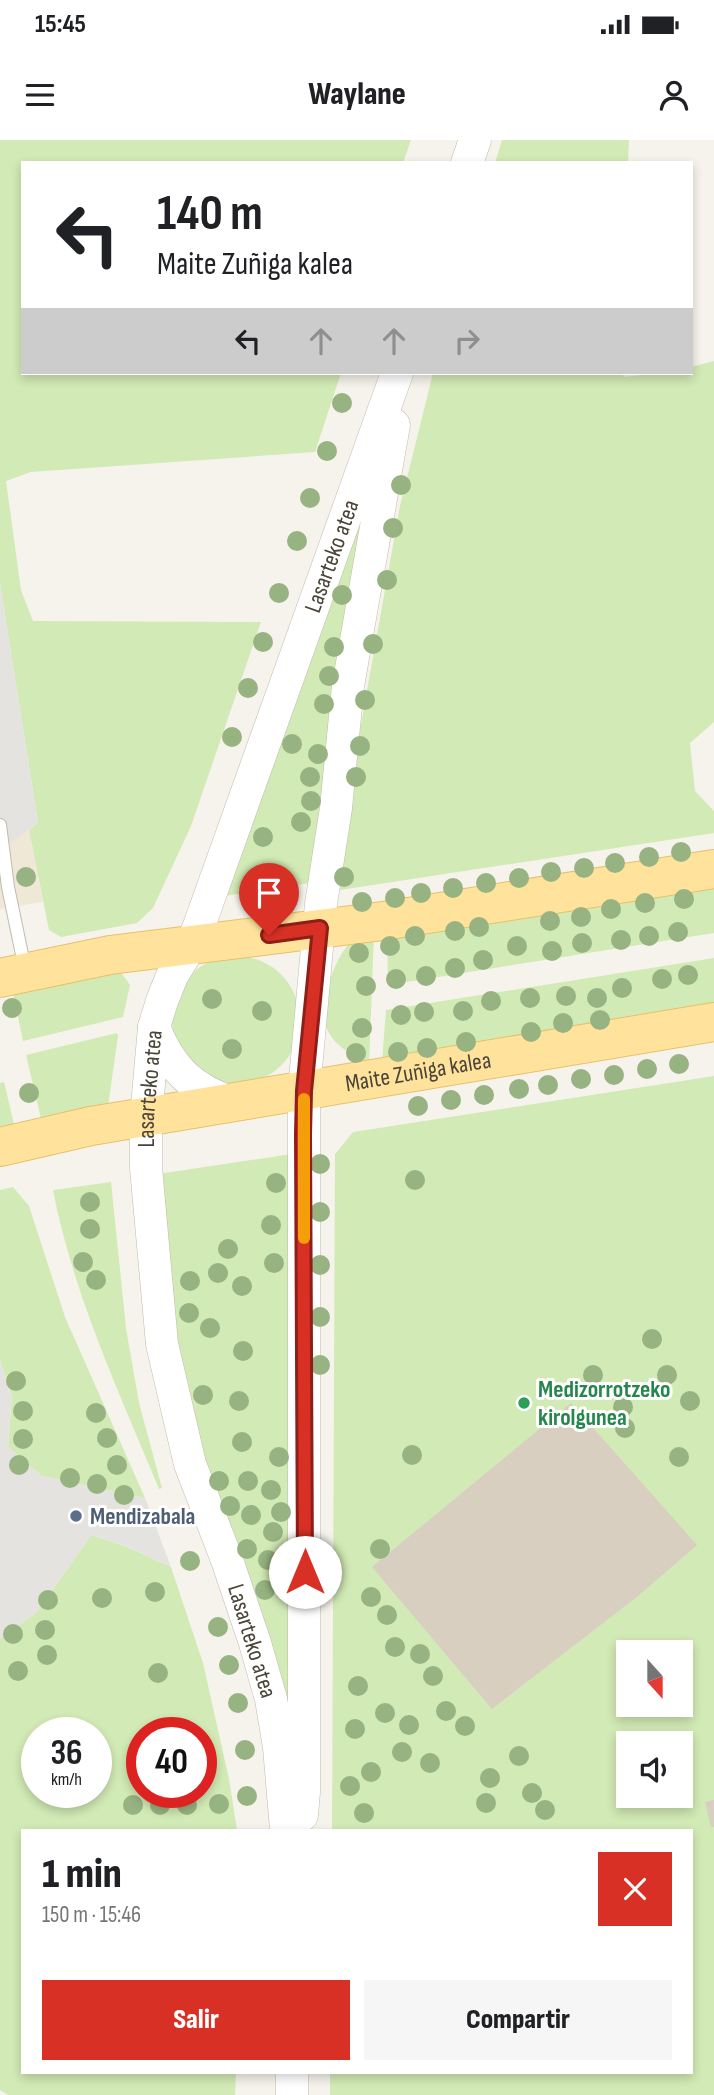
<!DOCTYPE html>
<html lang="es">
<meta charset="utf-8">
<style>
body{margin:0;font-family:"Sofia Sans Condensed",sans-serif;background:#f6f6f6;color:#202124;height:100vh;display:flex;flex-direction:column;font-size:26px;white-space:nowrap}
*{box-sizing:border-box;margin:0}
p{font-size:23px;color:#757577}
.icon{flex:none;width:38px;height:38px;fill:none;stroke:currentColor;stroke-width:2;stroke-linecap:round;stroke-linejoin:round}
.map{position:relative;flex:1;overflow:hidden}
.side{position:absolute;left:21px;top:1689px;width:672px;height:245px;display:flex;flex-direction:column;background:#fff;border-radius:0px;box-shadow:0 4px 10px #0003}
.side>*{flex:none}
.hud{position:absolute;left:21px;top:21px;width:672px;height:214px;border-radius:0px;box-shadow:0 4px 10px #0003;background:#fff;color:#202124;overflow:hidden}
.needle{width:46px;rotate:159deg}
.fabs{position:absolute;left:616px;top:1500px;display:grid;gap:14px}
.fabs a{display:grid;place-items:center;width:77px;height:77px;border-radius:0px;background:#fff;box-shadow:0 4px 10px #0003;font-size:35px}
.speed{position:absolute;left:21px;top:1577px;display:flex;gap:14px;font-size:35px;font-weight:700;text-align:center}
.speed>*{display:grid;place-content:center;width:91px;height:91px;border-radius:50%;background:#fff;box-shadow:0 4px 10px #0003;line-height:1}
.speed small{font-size:18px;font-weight:400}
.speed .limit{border:10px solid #d22;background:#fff;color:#111}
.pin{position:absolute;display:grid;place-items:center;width:60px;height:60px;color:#fff;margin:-72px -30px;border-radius:50% 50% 50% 0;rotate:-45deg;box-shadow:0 0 7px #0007}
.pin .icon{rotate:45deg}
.me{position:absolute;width:77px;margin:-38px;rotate:0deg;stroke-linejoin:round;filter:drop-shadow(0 0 5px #0008)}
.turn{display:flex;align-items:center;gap:24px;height:147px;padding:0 21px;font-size:32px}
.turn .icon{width:91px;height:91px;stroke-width:2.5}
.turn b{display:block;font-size:49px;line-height:60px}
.lanes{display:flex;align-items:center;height:66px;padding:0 21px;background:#0003;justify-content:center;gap:35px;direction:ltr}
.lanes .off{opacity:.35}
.round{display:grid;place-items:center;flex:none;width:74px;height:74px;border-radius:0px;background:#f6f6f6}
.head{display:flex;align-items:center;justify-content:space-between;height:119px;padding:0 21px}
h1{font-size:42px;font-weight:800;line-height:52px}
.primary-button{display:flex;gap:14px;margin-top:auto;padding:14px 21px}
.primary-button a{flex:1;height:80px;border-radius:0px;background:#d93025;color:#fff;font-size:28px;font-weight:800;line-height:80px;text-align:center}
.primary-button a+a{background:#f6f6f6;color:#202124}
.status{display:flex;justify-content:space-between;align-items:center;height:49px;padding:0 35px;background:#fff;direction:ltr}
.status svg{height:19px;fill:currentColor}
header{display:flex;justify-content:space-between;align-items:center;height:91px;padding:0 21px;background:#fff;font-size:32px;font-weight:800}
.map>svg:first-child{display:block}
</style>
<div class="status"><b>15:45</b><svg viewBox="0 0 49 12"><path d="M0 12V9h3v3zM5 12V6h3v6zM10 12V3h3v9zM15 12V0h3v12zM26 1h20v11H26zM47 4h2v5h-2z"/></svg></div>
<header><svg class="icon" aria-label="menu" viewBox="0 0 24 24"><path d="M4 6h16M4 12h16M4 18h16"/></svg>Waylane<svg class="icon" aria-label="person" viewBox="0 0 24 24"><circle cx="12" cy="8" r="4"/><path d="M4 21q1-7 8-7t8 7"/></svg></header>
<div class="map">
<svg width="714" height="1955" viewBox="0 0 714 1955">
<rect width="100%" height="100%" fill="#f6f3ec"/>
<!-- education -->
<path fill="#efe8d6" d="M0,444L29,690L43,762L0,769Z"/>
<!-- green -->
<path fill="#d2eab5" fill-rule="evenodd" d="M0,0H411L403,23H23V233H341L315,312L31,332L6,341L21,450L33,481L261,482L191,686L153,768L137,783L61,797L49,790L29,690L38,683L0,444Z
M502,0H629L628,23H495Z
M714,221V582L690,603L695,651L714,671V693L340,750L358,601L400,366L433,233H622L624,237L661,233H691V227Z
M373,347L310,743L224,756Z
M714,740V793L388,845L387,792Z
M374,795L369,924C353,915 334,906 327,889C318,867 333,822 348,805C354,800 366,798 374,795Z
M172 880a64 64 0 1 1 128 0a64 64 0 1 1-128 0Z
M714,818V869L382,922L386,870Z
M120,831L130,845L123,877L23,901L11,845Z
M117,893L118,896L108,967L42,983L26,915Z
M714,936V1955H330V1932H691V1690H332L335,1014L353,992ZM628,1512H681V1564H628ZM628,1603H681V1656H628Z
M4,942L14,984L0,988V943Z
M292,1014L294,1557L282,1561L182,1258L158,1034Z
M111,1042L126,1188L139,1263L162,1348L159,1349C119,1252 73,1154 53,1050Z
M13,1047L29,1066L65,1177L145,1358L42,1336L8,1307L12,1257L0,1220V1050Z
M91,1395L125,1406L171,1427L203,1523L229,1639L237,1690H23V1932H236L235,1955H8L0,1950V1499L37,1472ZM37,1592H96V1652H37ZM142,1592H201V1652H142Z"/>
<!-- parking -->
<path fill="#e5e3e0" d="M0,444L38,683L0,710Z
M0,1220L12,1257L8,1307L42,1336L145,1358L171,1427L126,1406L91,1395L37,1472L0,1499Z"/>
<!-- building -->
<path fill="#d8cfc1" d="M571,1263L697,1405L638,1456L492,1569L372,1427Z
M714,1660V1687H711L705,1662Z"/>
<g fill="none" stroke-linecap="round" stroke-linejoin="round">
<!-- service casing -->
<g stroke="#c2bbae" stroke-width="14">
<path id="service" d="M0,685L8,747L25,829"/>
</g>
<!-- tertiary casing -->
<g stroke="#c2bbae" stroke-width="33">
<g id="tertiary">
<path d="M467,23L475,0"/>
<path d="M154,887C170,928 192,950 234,963"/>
<path d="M302,1675L304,1652V951L321,764L336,668L348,546L394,285"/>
<path id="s1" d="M286,1690L279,1607L271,1559L255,1503L227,1420L190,1324L162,1204L146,1028V978L154,887L162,861L172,836L191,805L199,786L397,233"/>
<path d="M292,1955V1932"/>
</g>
</g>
<!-- primary casing -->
<g stroke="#e6c16a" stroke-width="40">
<g id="primary">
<path d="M0,838L110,815L383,781L714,729"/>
<path id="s2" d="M0,1007L91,986L714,882"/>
</g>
</g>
<!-- service -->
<use href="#service" stroke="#fff" stroke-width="12"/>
<!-- tertiary -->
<use href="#tertiary" stroke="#fff" stroke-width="32"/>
<!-- primary -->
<use href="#primary" stroke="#ffe39c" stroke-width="38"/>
</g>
<!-- trees -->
<g fill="#97b381">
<circle cx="342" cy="263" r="10"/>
<circle cx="327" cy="311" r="10"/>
<circle cx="401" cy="345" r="10"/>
<circle cx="310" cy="358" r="10"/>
<circle cx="393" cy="388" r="10"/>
<circle cx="297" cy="401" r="10"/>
<circle cx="387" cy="440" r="10"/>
<circle cx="279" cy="453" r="10"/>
<circle cx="342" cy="455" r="10"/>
<circle cx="263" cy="502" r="10"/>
<circle cx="373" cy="504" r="10"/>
<circle cx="334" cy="507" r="10"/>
<circle cx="329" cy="536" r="10"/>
<circle cx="248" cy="548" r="10"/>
<circle cx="365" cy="560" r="10"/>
<circle cx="324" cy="564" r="10"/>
<circle cx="232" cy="597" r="10"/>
<circle cx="292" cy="604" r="10"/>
<circle cx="360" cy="606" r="10"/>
<circle cx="318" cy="614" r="10"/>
<circle cx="310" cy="637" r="10"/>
<circle cx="356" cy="637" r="10"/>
<circle cx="311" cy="661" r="10"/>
<circle cx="301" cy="682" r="10"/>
<circle cx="263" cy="697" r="10"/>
<circle cx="681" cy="712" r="10"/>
<circle cx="649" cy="717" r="10"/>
<circle cx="615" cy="723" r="10"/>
<circle cx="584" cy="728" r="10"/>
<circle cx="551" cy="732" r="10"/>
<circle cx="26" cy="737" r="10"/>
<circle cx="344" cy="737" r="10"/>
<circle cx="519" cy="738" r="10"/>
<circle cx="486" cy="743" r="10"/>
<circle cx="453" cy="748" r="10"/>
<circle cx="421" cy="753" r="10"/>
<circle cx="395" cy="758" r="10"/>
<circle cx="684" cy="759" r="10"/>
<circle cx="362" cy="762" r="10"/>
<circle cx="645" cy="763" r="10"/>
<circle cx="611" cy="769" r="10"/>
<circle cx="581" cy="777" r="10"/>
<circle cx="550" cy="781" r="10"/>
<circle cx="479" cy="787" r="10"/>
<circle cx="455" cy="791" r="10"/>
<circle cx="678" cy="792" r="10"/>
<circle cx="415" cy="796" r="10"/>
<circle cx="649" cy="796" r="10"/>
<circle cx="621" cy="800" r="10"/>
<circle cx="582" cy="803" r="10"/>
<circle cx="390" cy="806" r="10"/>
<circle cx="517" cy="806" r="10"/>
<circle cx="552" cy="811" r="10"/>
<circle cx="359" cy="813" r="10"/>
<circle cx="483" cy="820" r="10"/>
<circle cx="455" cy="828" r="10"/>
<circle cx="688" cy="835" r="10"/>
<circle cx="426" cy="836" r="10"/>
<circle cx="396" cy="839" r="10"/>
<circle cx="662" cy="839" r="10"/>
<circle cx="366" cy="846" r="10"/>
<circle cx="622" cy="848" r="10"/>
<circle cx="566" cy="856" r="10"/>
<circle cx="530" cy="858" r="10"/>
<circle cx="597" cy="858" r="10"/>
<circle cx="212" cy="859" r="10"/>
<circle cx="491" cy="861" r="10"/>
<circle cx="12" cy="868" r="10"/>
<circle cx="262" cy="871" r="10"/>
<circle cx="463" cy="871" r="10"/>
<circle cx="424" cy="872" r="10"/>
<circle cx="401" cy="875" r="10"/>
<circle cx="600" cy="880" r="10"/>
<circle cx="563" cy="883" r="10"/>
<circle cx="362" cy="888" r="10"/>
<circle cx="531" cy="892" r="10"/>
<circle cx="466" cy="902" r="10"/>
<circle cx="427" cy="908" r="10"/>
<circle cx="232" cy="909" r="10"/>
<circle cx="398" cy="912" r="10"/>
<circle cx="356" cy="913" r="10"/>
<circle cx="679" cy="924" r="10"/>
<circle cx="647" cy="929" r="10"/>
<circle cx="614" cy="935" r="10"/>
<circle cx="581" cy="939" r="10"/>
<circle cx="548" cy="945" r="10"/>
<circle cx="519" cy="949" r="10"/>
<circle cx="29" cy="953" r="10"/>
<circle cx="484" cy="955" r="10"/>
<circle cx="451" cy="960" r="10"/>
<circle cx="418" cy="966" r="10"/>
<circle cx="320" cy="1024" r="10"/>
<circle cx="415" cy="1040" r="10"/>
<circle cx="276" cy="1043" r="10"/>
<circle cx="90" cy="1062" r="10"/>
<circle cx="320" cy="1072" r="10"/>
<circle cx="271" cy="1085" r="10"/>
<circle cx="90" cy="1089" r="10"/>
<circle cx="228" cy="1109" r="10"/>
<circle cx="83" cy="1122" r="10"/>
<circle cx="274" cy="1123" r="10"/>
<circle cx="320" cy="1125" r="10"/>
<circle cx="218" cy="1133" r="10"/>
<circle cx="96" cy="1140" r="10"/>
<circle cx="190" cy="1141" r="10"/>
<circle cx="242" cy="1146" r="10"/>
<circle cx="189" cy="1173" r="10"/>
<circle cx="320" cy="1177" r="10"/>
<circle cx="210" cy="1188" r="10"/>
<circle cx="652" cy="1199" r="10"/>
<circle cx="243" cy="1211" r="10"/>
<circle cx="320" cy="1225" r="10"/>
<circle cx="593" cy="1235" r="10"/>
<circle cx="667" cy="1235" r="10"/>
<circle cx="16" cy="1241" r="10"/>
<circle cx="203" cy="1255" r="10"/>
<circle cx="239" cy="1261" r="10"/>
<circle cx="690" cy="1261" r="10"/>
<circle cx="623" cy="1267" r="10"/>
<circle cx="23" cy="1271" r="10"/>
<circle cx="96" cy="1273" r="10"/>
<circle cx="625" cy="1288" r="10"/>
<circle cx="107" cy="1298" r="10"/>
<circle cx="23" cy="1299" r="10"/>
<circle cx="242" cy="1302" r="10"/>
<circle cx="412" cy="1315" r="10"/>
<circle cx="279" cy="1317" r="10"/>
<circle cx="679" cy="1317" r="10"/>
<circle cx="19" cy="1325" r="10"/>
<circle cx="117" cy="1325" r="10"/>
<circle cx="70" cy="1338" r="10"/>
<circle cx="219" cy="1341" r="10"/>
<circle cx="248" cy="1341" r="10"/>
<circle cx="97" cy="1344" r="10"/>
<circle cx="271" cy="1350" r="10"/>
<circle cx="124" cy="1355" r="10"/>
<circle cx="230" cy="1366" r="10"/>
<circle cx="281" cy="1372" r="10"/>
<circle cx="251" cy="1375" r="10"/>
<circle cx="273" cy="1392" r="10"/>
<circle cx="247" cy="1409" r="10"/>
<circle cx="380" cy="1409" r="10"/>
<circle cx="268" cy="1420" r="10"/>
<circle cx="190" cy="1421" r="10"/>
<circle cx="265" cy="1450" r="10"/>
<circle cx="155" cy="1452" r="10"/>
<circle cx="371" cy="1457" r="10"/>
<circle cx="102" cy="1458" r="10"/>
<circle cx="48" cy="1460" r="10"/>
<circle cx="387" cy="1475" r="10"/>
<circle cx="218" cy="1487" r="10"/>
<circle cx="45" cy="1490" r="10"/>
<circle cx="13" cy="1494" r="10"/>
<circle cx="395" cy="1507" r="10"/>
<circle cx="420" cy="1514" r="10"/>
<circle cx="47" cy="1515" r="10"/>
<circle cx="229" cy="1525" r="10"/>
<circle cx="18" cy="1531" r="10"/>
<circle cx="158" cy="1533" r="10"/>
<circle cx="433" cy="1536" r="10"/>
<circle cx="358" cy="1546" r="10"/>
<circle cx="238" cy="1563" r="10"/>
<circle cx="446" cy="1571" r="10"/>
<circle cx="385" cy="1573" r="10"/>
<circle cx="409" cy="1585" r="10"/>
<circle cx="465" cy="1586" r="10"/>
<circle cx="355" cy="1589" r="10"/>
<circle cx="245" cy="1610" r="10"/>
<circle cx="402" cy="1612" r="10"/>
<circle cx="519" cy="1616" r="10"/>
<circle cx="430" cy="1623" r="10"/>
<circle cx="371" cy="1632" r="10"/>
<circle cx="490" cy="1638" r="10"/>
<circle cx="350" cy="1646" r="10"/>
<circle cx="532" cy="1653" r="10"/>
<circle cx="247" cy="1656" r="10"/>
<circle cx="486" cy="1663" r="10"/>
<circle cx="219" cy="1664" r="10"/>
<circle cx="133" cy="1665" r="10"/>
<circle cx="160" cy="1665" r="10"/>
<circle cx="187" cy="1665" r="10"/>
<circle cx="545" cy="1670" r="10"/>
<circle cx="364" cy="1673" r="10"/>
</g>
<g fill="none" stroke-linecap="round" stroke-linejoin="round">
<!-- route casing -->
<g stroke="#8d1f18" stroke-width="18">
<path id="route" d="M269,795L320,788L304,951L303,994L305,1432"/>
</g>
<!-- route -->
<use href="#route" stroke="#d93025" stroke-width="12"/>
<!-- slow -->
<path stroke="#f59e0b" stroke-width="12" d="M304,1098V959"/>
</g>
<!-- markers -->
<circle fill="#2e9e5b" stroke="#fff" stroke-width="2.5" cx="524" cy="1263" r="7"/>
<circle fill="#5c6f8a" stroke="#fff" stroke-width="2.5" cx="76" cy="1376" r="7"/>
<g text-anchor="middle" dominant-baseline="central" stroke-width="6" stroke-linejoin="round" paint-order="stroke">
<!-- street labels -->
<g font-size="24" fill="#4b4439" stroke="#fff">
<text stroke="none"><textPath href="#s1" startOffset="1326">Lasarteko atea</textPath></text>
<text stroke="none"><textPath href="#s2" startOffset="425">Maite Zuñiga kalea</textPath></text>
<text stroke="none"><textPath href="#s1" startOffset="760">Lasarteko atea</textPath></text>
<text transform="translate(252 1501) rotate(73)">Lasarteko atea</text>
</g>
<!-- leisure labels -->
<g font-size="24" font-weight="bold" fill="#27864d" stroke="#fff" text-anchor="start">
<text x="538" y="1249">Medizorrotzeko<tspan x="538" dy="28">kirolgunea</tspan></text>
</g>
<!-- service labels -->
<g font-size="24" font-weight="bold" fill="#4e5e75" stroke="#fff" text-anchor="start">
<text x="90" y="1376">Mendizabala</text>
</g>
</g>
</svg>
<div class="fabs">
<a><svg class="needle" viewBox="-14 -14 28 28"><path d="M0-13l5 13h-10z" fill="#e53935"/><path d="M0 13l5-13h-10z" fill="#757577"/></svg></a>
<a><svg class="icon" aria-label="sound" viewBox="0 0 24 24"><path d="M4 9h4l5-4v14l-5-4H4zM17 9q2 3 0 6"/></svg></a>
</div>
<div class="speed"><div>36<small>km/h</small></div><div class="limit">40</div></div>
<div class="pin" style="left:269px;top:795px;background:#d93025"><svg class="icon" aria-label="arrive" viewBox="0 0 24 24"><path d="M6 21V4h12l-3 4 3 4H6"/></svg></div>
<svg class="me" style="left:305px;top:1432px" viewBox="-20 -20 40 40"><circle r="19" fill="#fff"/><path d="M0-13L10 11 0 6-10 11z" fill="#d93025"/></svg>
<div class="hud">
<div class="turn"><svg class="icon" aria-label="left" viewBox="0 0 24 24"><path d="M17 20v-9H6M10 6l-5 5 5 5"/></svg><div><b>140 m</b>Maite Zuñiga kalea</div></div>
<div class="lanes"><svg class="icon" aria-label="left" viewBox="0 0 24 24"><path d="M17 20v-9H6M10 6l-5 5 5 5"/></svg><svg class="icon off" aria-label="ahead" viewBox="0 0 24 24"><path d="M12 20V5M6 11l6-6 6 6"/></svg><svg class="icon off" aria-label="ahead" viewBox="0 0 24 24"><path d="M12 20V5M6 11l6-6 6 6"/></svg><svg class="icon off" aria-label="right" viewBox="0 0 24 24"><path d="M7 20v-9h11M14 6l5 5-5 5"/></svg></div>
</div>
<section class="side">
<div class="head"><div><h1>1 min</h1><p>150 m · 15:46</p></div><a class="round" style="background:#d93025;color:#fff"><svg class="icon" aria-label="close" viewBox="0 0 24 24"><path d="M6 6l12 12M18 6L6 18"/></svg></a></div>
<div class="primary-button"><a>Salir</a><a>Compartir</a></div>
</section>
</div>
